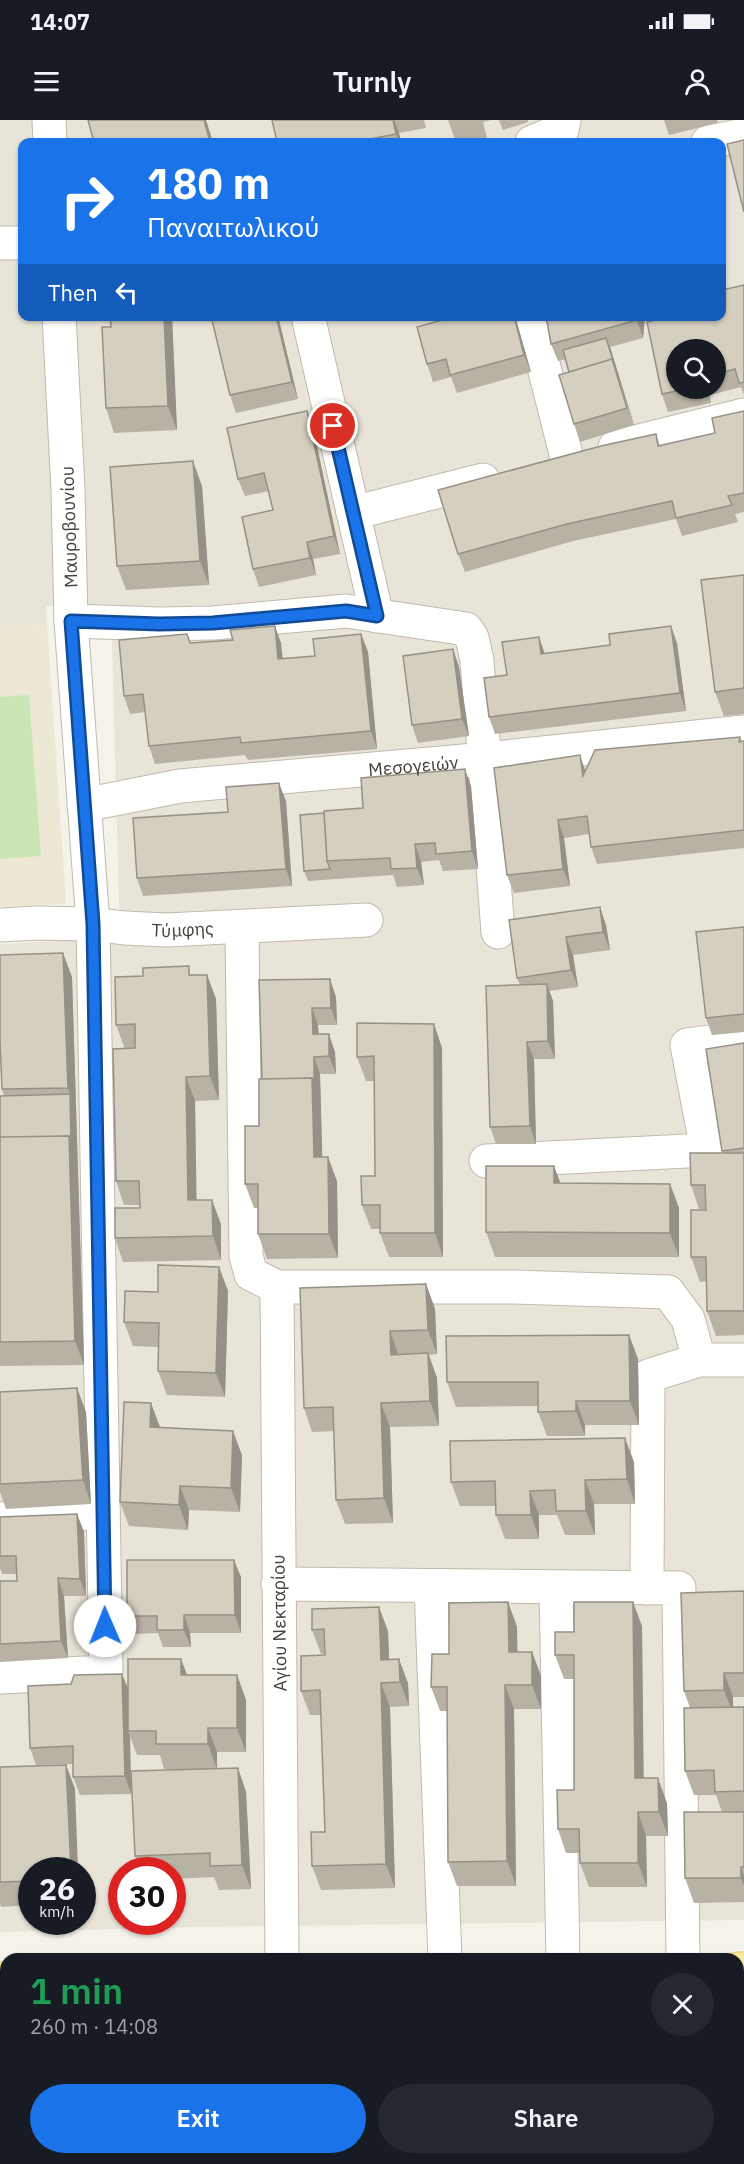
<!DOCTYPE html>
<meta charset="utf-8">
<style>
body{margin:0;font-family:"IBM Plex Sans",sans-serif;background:#242831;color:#f1f3f6;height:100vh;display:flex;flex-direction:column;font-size:22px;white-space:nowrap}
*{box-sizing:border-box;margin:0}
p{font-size:20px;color:#9ea1a6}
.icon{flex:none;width:33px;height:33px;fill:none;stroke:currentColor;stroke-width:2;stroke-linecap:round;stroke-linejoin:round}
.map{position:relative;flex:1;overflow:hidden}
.sheet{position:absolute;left:0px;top:1833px;width:744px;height:212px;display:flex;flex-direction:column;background:#171b24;border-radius:18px 18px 0 0;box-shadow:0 2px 4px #0004}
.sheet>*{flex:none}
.top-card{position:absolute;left:18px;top:18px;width:708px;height:183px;border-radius:12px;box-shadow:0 2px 4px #0004;background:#1a73e8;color:#fff;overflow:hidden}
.controls{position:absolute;left:666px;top:219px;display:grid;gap:12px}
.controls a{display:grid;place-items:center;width:60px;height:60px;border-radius:50%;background:#171b24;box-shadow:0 2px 4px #0004;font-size:30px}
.speed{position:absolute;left:18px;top:1737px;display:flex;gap:12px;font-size:30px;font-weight:700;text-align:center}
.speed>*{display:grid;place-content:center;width:78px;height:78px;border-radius:50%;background:#171b24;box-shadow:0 2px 4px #0004;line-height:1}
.speed small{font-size:15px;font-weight:400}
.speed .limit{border:9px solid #d22;background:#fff;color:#111}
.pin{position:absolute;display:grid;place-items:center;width:51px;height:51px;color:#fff;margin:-26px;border:3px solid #fff;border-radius:50%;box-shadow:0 2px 6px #0007}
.me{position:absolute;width:66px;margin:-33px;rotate:359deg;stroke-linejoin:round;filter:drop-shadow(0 0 4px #0008)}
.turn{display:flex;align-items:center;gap:21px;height:126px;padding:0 30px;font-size:27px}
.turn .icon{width:78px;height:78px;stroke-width:2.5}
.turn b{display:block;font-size:42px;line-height:51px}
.then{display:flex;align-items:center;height:57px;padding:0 30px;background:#0003;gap:12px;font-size:22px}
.round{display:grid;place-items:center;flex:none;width:63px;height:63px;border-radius:32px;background:#242831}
.headline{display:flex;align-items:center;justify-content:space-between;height:102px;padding:0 30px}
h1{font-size:36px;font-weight:600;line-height:45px;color:#1e9e55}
.button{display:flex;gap:12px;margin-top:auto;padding:12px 30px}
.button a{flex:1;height:69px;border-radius:36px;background:#1a73e8;color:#fff;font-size:24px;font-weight:600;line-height:69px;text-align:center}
.button a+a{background:#242831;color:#f1f3f6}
.status{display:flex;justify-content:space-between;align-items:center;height:42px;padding:0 30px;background:#171b24;direction:ltr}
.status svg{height:16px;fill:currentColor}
header{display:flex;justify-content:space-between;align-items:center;height:78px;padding:0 30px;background:#171b24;font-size:27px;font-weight:600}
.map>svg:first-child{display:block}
</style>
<div class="status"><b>14:07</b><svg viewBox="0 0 49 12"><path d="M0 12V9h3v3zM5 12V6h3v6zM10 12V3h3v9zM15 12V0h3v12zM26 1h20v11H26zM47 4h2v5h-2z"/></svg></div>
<header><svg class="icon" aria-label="menu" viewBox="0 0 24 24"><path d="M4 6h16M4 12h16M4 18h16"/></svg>Turnly<svg class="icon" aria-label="person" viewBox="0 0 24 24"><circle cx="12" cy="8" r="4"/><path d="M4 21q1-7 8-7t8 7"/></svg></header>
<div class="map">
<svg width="744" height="2044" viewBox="0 0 744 2044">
<rect width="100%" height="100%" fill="#f4f2e9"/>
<!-- residential -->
<path fill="#e8e4d8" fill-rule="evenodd" d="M0,0H744V1800L198,1807L0,1812V824L120,818L111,487L46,486L47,504L0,506ZM22,22H722V196H22ZM676,230H716V268H676ZM32,1750H82V1802H32ZM122,1750H172V1802H122Z
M738,1914H744V2044H0V1920H6V2038H738Z"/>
<!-- education -->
<path fill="#ece8d4" d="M47,504L66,784L0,787V506Z"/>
<!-- green -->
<path fill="#cae6b4" d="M29,575L41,736L0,739V577Z"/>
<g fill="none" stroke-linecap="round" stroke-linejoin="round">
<!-- pedestrian casing -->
<g stroke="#bfbbac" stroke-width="35">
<path id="pedestrian" d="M242,807L246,1136L251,1154L277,1167
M668,1172L688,1199L699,1240
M647,1468L648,1256L699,1240H744"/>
</g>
<!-- minor casing -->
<g stroke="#bfbbac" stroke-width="35">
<g id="minor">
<path d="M49,0L50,22"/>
<path d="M532,22L562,10L564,0"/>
<path d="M708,22L744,15"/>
<path d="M0,123H22"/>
<path d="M308,196L377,496"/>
<path d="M531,196L567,338"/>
<path d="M615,327L744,295"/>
<path d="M353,393L483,360"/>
<path d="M71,501L159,504L213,503L346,491L466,509L472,518L477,540L498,812"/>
<path id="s1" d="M84,685L180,666L486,639L744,612"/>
<path id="s2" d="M0,805L37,803L93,804L124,808L167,810L366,800"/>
<path d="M486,1041L707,1030L687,925L744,918"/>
<path d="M0,1399L103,1392"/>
<path d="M278,1464L679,1468L683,1839"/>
<path d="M431,1466L445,1839"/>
<path d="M556,1468L563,1839"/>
<path d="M0,1557L106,1552L93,804L71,501L68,370L59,196"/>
<path d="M282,1839L277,1167H514L668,1172"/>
<path d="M198,2038V2044"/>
<path d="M451,2038L452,2044"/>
<path d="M734,2038V2044"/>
</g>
</g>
<!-- primary casing -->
<g stroke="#dfca6c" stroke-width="35">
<path id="primary" d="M738,1849H744
M0,1859H6"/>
</g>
<!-- pedestrian -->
<use href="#pedestrian" stroke="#fff" stroke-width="33"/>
<!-- minor -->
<use href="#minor" stroke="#fff" stroke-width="33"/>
<!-- primary -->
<use href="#primary" stroke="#faea9c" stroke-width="33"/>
</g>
<!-- wall -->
<path fill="#b7b2a4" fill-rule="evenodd" d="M272,0H424L426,8L399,13L401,22H277Z
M448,0H491L483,2L487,18L471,22H456Z
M499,0H528V2L503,10Z
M664,0H717L718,3L669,15Z
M744,165V275L741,267L710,275L711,283L668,292L662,274L722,196ZM716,230V268H676Z
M172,196L177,310L114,313L106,288L111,207Z
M278,196L298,279L236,293L230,275Z
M515,196L531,252L457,273L451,257L433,262L427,244Z
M645,196L643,218L610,227L634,305L580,322L574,304L569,252L566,239L558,241L551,224Z
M744,291V392L735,394L738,402L682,416L676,399L573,421L465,452L458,434L656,314L660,326L715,313Z
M313,308L340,434L313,439L316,455L259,467L253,449L273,390L269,371L245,376L238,359Z
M202,366L209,465L126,470L117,446Z
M744,455V594L724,596L715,572Z
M361,514L368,532L377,629L248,640L245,635L155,644L149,626L145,592L130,594L124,576L190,523H281L283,539L315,536Z
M539,517L545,534L677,523L686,591L495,614L489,597L507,555Z
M453,529L459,547L469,616L418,623L412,605Z
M740,617L742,621H744V728L597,744L591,727L589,714L564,718L570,766L514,773L507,755L585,650Z
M471,666L478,749L443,751L439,740L421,742L424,765L397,767L393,755L308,761L304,751L363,688Z
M286,681L292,766L143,776L137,758L228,692Z
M509,800L606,805L610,830L573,835L578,867L549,871L553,881L555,939H534L536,1024H496L490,1007L520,865L517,858Z
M744,807V912L712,915L706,898Z
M192,855H207L216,879L219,980L195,981L196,1080L221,1104V1140L123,1142L115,1118L140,1088V1085H124L116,1061L125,929L116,905Z
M72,857L84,1245L0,1246V976H4L2,969Z
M259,860L336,877L337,905H318L319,914L335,932L336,954H320L322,1037L337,1061L338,1138L267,1139L258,1114V1088H254L245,1064L259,1006L262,959Z
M434,904L442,928L443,1137H389L380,1113V1109H371L362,1085L375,1056L374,961H366L357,937Z
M744,923V1215L716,1216L707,1191V1161L700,1162L691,1137L706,1090V1089H699L691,1065L722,1033V1031Z
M554,1046L560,1063L670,1064L679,1088V1137H495L486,1112Z
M219,1147L228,1171L225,1277L167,1275L158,1251L159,1227L133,1226L124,1202L158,1172Z
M426,1164L435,1189L437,1234L429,1235L437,1258L439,1306L390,1307L393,1403L345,1404L336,1380L334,1311L312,1312L304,1288Z
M629,1215L638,1239L639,1305H585V1316H547L538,1292V1286L456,1287L447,1262Z
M77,1268L86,1292L91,1384L6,1389L0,1372V1272Z
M160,1308L242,1335L240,1392L189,1390L188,1410L129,1406L120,1382Z
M634,1342L635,1384H594L595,1415H565L557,1395H539V1419H505L496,1395V1386H460L451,1362Z
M77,1394L84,1412L86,1476H64L68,1538L0,1542V1461H17L16,1454H2L0,1448V1397Z
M241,1457V1513H190L191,1527H163L158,1513L134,1514L127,1496Z
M744,1471V1577H733V1587H744V1782L694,1783L685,1758L722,1692L716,1675H694L685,1651L690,1588L684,1571Z
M508,1482L517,1507V1532H532L541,1556V1589H514L516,1766H457L448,1742L447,1591H440L431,1567L449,1534Z
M312,1489L388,1511L389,1539L408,1563L409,1586L390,1587L395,1768L321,1770L312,1746L325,1712L321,1595H310L301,1571L325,1535V1534H321L312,1510Z
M642,1506L643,1658L667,1683L668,1716H646L647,1767H589L580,1743V1733H566L558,1709L574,1670V1559H564L555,1535L574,1512Z
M181,1539L187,1555H237L246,1580V1632H217V1648H238L246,1672L251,1769L219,1770L214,1757L172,1759V1750H140L135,1736L207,1649H164L160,1635H137L130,1617L131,1674L80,1675L73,1657V1644L36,1645L30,1628L128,1568Z
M66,1645L75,1669L32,1750V1785L1,1787L0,1783V1647Z
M0,1967H6V2030H0Z"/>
<!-- shaded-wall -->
<path fill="#959186" d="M204,0H206L213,22H210Z
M393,0H394L399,13L401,22H399L396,14Z
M164,196H172L177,310L168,286Z
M276,196H278L298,279L292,262Z
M514,196H515L531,252L524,235Z
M637,196H645L643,218L637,200Z
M606,218L610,227L634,305L612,239Z
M307,291L313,308L340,434L334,416Z
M193,341L202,366L209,465L200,441Z
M307,422L313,439L316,455L310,438Z
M275,506L281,523L284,557L278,539Z
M671,506L677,523L686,591L680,573Z
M361,514L368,532L377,629L371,611Z
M539,517L545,535L541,534Z
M453,529L459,547L469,616L462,599Z
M580,635L586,653L583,656Z
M465,649L471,666L478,749L472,731Z
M279,663L286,681L292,766L286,749Z
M558,700L564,718L570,766L563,749Z
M415,724L421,742L424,765L417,748Z
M600,787L606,805L610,830L603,812Z
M566,817L573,835L578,867L571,850Z
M63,833L72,857L84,1245L75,1221L69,1016L70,974L68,968Z
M207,855L216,879L219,980L210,956Z
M330,859L336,877L337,905L331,888Z
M547,864L553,881L555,939L548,921Z
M312,888L318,905L319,932L313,914Z
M434,904L442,928L443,1137L435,1113Z
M329,914L335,932L336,954L329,936Z
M527,922L534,939L536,1024L530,1006Z
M314,937L320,954L323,1061L314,1037L312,958Z
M186,957L195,981L197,1105L188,1080Z
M328,1037L337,1061L338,1138L329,1114Z
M554,1046L563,1070L554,1063Z
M670,1064L679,1088V1137L670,1113Z
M212,1080L221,1104V1140L213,1116Z
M219,1147L228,1171L225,1277L216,1253Z
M426,1164L435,1189L437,1234L428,1210Z
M390,1211L399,1236L391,1235Z
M629,1215L638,1239L639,1305L630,1281Z
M428,1233L437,1258L439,1306L430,1281Z
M77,1268L86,1292L91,1384L83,1360Z
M576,1281L585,1305V1316L576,1291Z
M151,1283L160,1307H150Z
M381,1283L390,1307L393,1403L384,1378Z
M233,1311L242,1335L240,1392L231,1368Z
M625,1318L634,1342L635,1384L627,1359Z
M585,1360L594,1384L595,1415L586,1391Z
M180,1366L189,1390L188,1410L179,1385Z
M530,1371L539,1395V1419L531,1395Z
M77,1394L84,1412L86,1476L80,1459Z
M234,1440L241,1457V1513L235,1495Z
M58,1458L64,1476L68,1538L61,1521Z
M508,1482L517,1507L518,1556L509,1532Z
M633,1482L642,1506L644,1683L635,1658Z
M379,1487L388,1511L390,1564L381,1540Z
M184,1495L190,1513L191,1527L184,1510Z
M532,1532L541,1556V1589L532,1565Z
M181,1539L190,1563L181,1555Z
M399,1539L408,1563L409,1586L400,1562Z
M724,1553L733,1577V1594L724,1570Z
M122,1554L129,1571L128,1611L130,1617L131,1674L125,1656Z
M237,1555L246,1580V1632L237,1608Z
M381,1563L390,1587L395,1768L386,1744Z
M505,1565L514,1589L516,1766L507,1741Z
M208,1608L217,1632V1649L208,1624Z
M66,1645L75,1669L78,1750H71Z
M238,1648L246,1672L251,1769L242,1745Z
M658,1658L667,1683L668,1716L659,1692Z
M638,1692L646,1716L647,1767L638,1743Z
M741,1747L744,1756V1766L741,1758Z
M161,2038H168V2044H161Z
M425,2038H431V2044H426Z
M526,2038H534V2044H526Z
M696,2038H706V2044H696Z"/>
<!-- building -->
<path fill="#d5cfbf" stroke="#959186" stroke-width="1.5" d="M88,0H204L210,22H94Z
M272,0H393L396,14L355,22H277Z
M744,20V92L727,24Z
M744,165V262L739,263L735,249L716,254V230H676V268H690L662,274L647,202L674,196H722V170Z
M110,196H164L168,286L106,288L102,207H111Z
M211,196H276L292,262L230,275Z
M446,196H514L524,235L450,255L446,239L427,244L417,207L446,199Z
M546,196H637V200L551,224Z
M606,218L615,247L612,239L569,252L563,230Z
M612,239L627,288L574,304L559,255Z
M307,291L334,416L307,422L310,438L253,449L242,397L273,390L264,353L238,359L227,308Z
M744,291V373L728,376L732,385L676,398L672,381L567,404L458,434L438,370L601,326L656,314L658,326L715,313L712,298Z
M193,341L200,441L117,446L110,347Z
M744,455V568L715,572L701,460Z
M275,506L278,539L315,536L313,519L361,514L371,611L241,623L240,617L149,626L143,574L124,576L119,520L187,514L190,523L233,520L230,510Z
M671,506L680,573L489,597L484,558L507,555L502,522L539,517L541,534L610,525L609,514Z
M453,529L462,599L412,605L403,536Z
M740,617L739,622L744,621V710L591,727L587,696L558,700L563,749L507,755L494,648L580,635L583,656L595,630Z
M465,649L472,731L436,734L435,723L415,724L417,748L391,749L390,738L327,741L324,691L363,688L361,658Z
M279,663L286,749L137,758L133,698L228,692L226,667Z
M324,693L327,741L330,749L304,751L300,695Z
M600,787L603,812L566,817L571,850L517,858L509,800Z
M744,807V894L706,898L696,812Z
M63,833L68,968L2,969L0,920V835Z
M189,846V855H207L210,956L186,957L188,1080H212L213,1116L115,1118V1088H140L139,1061H116L113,929L135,928V904L116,905L115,857L143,856V848Z
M330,859L331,888H312L313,914H329V936L314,937V965L312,958L262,959L259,860Z
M547,864L548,921L527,922L530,1006L490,1007L486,866Z
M357,903L434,904L435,1113H380V1085H362L361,1056H375L374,936L357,937Z
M744,923V1028L722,1031L706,929Z
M312,958L314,1037H328L329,1114H258V1064H245V1006H259V959Z
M70,974L71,1022L69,1016L0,1017V976Z
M69,1016L75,1221L0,1222V1017Z
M690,1033H744V1191H707L706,1137H691V1090H706L705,1065H691Z
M486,1046H554V1063L670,1064V1113L486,1112Z
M158,1145L219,1147L216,1253L158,1251L159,1203L124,1202L125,1171L158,1172Z
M426,1164L428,1210L390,1211L391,1235L428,1233L430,1281L381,1283L384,1378L336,1380L333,1287L304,1288L300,1168Z
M629,1215L630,1281H576V1291L538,1292V1262H447L446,1216Z
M77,1268L83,1360L0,1364V1272Z
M124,1282L151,1283L150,1307L233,1311L231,1368L180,1366L179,1385L120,1382Z
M625,1318L627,1359L585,1360L586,1391H556L555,1370L530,1371L531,1395H496L495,1361L451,1362L450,1321Z
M77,1394L80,1459L58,1458L61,1521L0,1524V1461H17L16,1436H0V1397Z
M127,1440H234L235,1495H184V1510H157V1496H127Z
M744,1471V1553H724V1570L684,1571L681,1473Z
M508,1482L509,1532H532V1565H505L507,1741L448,1742L447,1567H431L432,1534H449V1483Z
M574,1482H633L635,1658H658L659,1692H638V1743H580L579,1709H558L557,1670H574V1535H555V1512H574Z
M379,1487L381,1540L399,1539L400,1562L381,1563L386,1744L312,1746L311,1712H325L320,1570L301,1571V1536L325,1535L324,1509L312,1510V1489Z
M128,1539H181V1555H237V1608H208V1624H156V1611H128Z
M122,1554L125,1656L73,1657V1626L30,1628L28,1566L71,1564L74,1555Z
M744,1587V1671L715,1672L714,1650L685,1651L684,1588Z
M66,1645L71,1750H32V1761L0,1762V1647Z
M238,1648L242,1745L210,1746V1733L135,1736L131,1651Z
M684,1692H744V1747H741V1758H685Z
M0,1967H6V2012H0Z
M55,2038H161V2044H55Z
M217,2038H290V2044H216V2039Z
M369,2038H425L426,2044H369Z
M461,2038H526V2044H461Z
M604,2038H696V2044H605Z"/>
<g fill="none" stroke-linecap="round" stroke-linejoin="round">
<!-- route casing -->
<g stroke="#114b97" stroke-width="15">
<path id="route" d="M105,1506L93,804L71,501L159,504L213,503L346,491L377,496L333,306"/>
</g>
<!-- route -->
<use href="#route" stroke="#1a73e8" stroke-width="10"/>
</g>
<g text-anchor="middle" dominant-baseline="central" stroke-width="6" stroke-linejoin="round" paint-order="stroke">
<!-- street labels -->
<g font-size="18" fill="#474338" stroke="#fff">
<text transform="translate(69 407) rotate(-92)">Μαυροβουνίου</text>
<text stroke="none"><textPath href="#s1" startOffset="332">Μεσογειών</textPath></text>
<text stroke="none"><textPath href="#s2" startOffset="183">Τύμφης</textPath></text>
<text transform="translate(279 1503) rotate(-91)">Αγίου Νεκταρίου</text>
</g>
</g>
</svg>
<div class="controls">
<a><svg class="icon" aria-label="search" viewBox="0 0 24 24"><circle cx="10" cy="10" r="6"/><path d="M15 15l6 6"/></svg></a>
</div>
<div class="speed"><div>26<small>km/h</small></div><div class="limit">30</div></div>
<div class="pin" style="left:333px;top:306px;background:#d93025"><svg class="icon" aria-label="arrive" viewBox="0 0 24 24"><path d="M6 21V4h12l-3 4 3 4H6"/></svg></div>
<svg class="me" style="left:105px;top:1506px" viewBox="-20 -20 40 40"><circle r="19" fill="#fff"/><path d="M0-13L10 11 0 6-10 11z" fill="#1a73e8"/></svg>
<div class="top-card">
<div class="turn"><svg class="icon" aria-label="right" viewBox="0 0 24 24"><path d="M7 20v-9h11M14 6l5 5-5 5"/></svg><div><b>180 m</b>Παναιτωλικού</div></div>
<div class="then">Then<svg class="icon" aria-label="left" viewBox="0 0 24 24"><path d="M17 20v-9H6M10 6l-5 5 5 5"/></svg></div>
</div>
<section class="sheet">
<div class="headline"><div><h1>1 min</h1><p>260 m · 14:08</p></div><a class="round"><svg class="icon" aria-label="close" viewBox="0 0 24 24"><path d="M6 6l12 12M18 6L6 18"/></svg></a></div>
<div class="button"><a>Exit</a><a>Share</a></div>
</section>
</div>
